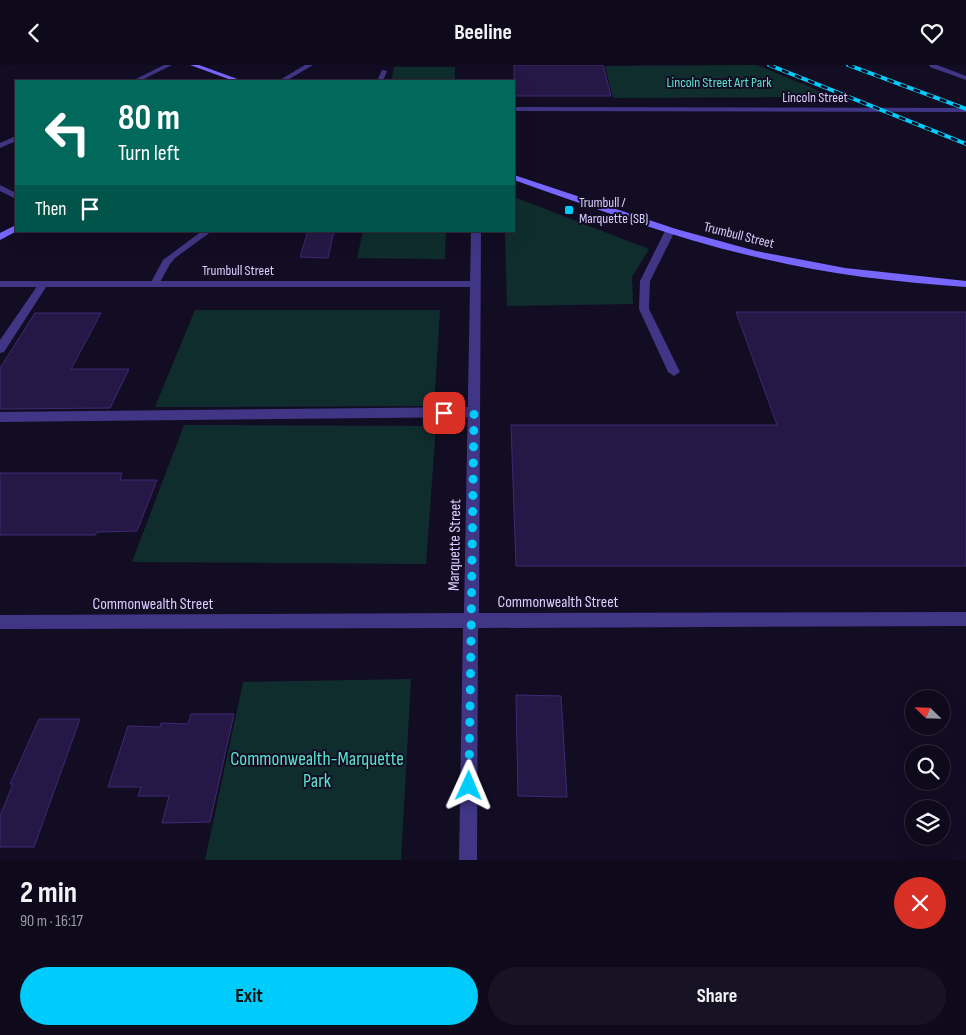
<!DOCTYPE html>
<meta charset="utf-8">
<style>
body{margin:0;font-family:"Sofia Sans Condensed",sans-serif;background:#171324;color:#f1f3f6;height:100vh;display:flex;flex-direction:column;font-size:19px;white-space:nowrap}
*{box-sizing:border-box;margin:0}
p{font-size:16px;color:#9b9aa3}
.icon{flex:none;width:28px;height:28px;fill:none;stroke:currentColor;stroke-width:2;stroke-linecap:round;stroke-linejoin:round}
.map{position:relative;height:795px;overflow:hidden}
.sheet{display:flex;flex-direction:column;background:#0e0a1b;flex:1}
.sheet>*{flex:none}
.hud{position:absolute;left:15px;top:15px;width:500px;height:152px;border-radius:0px;box-shadow:0 5px 20px #0002,0 0 0 1px #2e2b3a;background:#00695c;color:#fff;overflow:hidden}
.needle{width:32px;rotate:293deg}
.buttons{position:absolute;left:905px;top:625px;display:grid;gap:10px}
.buttons a{display:grid;place-items:center;width:45px;height:45px;border-radius:50%;background:#0e0a1b;box-shadow:0 5px 20px #0002,0 0 0 1px #2e2b3a;font-size:25px}
.pin{position:absolute;display:grid;place-items:center;width:42px;height:42px;color:#fff;margin:-21px;border-radius:10px;box-shadow:0 2px 8px #0006}
.me{position:absolute;width:55px;margin:-28px;rotate:1deg;stroke-linejoin:round;filter:drop-shadow(0 0 4px #0008)}
.turn{display:flex;align-items:center;gap:18px;height:105px;padding:0 20px;font-size:22px}
.turn .icon{width:65px;height:65px;stroke-width:2.5}
.turn b{display:block;font-size:35px;line-height:42px}
.then{display:flex;align-items:center;height:48px;padding:0 20px;background:#0003;gap:10px;font-size:19px}
.round{display:grid;place-items:center;flex:none;width:52px;height:52px;border-radius:26px;background:#171324}
.overview{display:flex;align-items:center;justify-content:space-between;height:85px;padding:0 20px}
h1{font-size:30px;font-weight:700;line-height:38px}
.cta{display:flex;gap:10px;margin-top:auto;padding:10px 20px}
.cta a{flex:1;height:58px;border-radius:30px;background:#00ccfb;color:#111;font-size:20px;font-weight:700;line-height:58px;text-align:center}
.cta a+a{background:#171324;color:#f1f3f6}
header{display:flex;justify-content:space-between;align-items:center;height:65px;padding:0 20px;background:#0e0a1b;font-size:22px;font-weight:700}
.map>svg:first-child{display:block}
</style>
<header><svg class="icon" aria-label="back" viewBox="0 0 24 24"><path d="M15 5l-7 7 7 7"/></svg>Beeline<svg class="icon" aria-label="heart" viewBox="0 0 24 24"><path d="M12 20l-8-8c-3-5 5-10 8-4 3-6 11-1 8 4z"/></svg></header>
<div class="map">
<svg width="966" height="795" viewBox="0 0 966 795">
<rect width="100%" height="100%" fill="#130d24"/>
<!-- green -->
<path fill="#102d2e" d="M757,0L833,32L613,33L605,1Z
M394,2H455V16H391Z
M514,132L649,184L632,212L633,239L507,241L505,166H514Z
M363,166H446L445,194L357,193Z
M195,245H440L434,341L155,342Z
M184,360L436,361L426,499L132,497Z
M411,614L401,795H205L243,617Z"/>
<!-- building -->
<path fill="#261846" stroke="#3e2973" d="M514,0H603L611,31H514Z
M308,166H334L328,193L300,192Z
M736,247H966V501H516L511,360H777Z
M35,248H101L71,304H129L110,343L0,344V303Z
M0,408H122L120,415H157L137,466L97,467L95,470H0Z
M516,630L561,631L567,732L518,731Z
M191,649H234L210,757L162,758L169,731H138L141,722H108L128,661L160,662L161,658L188,659Z
M39,654H80L34,782H0V751L13,719H10Z"/>
<g fill="none" stroke-linecap="round" stroke-linejoin="round">
<!-- lane -->
<path fill="#403685" fill-rule="evenodd" d="M164,0H172L140,16H132Z
M929,0H937L966,11V15L930,2Z
M382,5L387,6L383,16H377Z
M16,71V76L0,83V78Z
M670,163L675,166L650,216L649,244L680,307L674,311L668,307L639,244L640,216L665,166Z
M202,166H212L175,193L170,199L158,221H152L150,219L163,195Z
M43,216L48,219L4,287L0,288V275L40,217Z
M474,342L480,347L474,352L0,357V347Z"/>
<!-- street -->
<path fill="#403685" fill-rule="evenodd" d="M305,0H313L286,16H278Z
M514,42L966,43V47L514,46Z
M0,120L16,128V134L0,126Z
M471,166H481L479,548L966,547V561L478,563L477,795H459L463,563L0,564V550L464,548L470,222H0V216H470Z"/>
<!-- secondary -->
<path fill="#7867ff" fill-rule="evenodd" d="M190,0H199L243,16H234Z
M514,110L676,164L756,186L845,203L966,216V222C895,217 825,209 756,192C673,173 594,143 514,115Z
M16,160L17,166L0,175V168Z"/>
<!-- rail casing -->
<g stroke="#00ccfb" stroke-width="4">
<path id="rail" d="M769,0L966,79
M848,0L966,44"/>
</g>
<!-- rail -->
<use href="#rail" stroke="#130d24" stroke-width="2.5" stroke-dasharray="7" stroke-linecap="butt"/>
</g>
<g fill="none" stroke-linecap="round" stroke-linejoin="round">
<!-- route -->
<path stroke="#00ccfb" stroke-width="9" stroke-dasharray="0 16.2" d="M444,348L474,347L469,721"/>
</g>
<!-- markers -->
<rect fill="#00ccfb" stroke="#130d24" stroke-width="2" x="564" y="140" width="10" height="10" rx="2.5"/>
<g text-anchor="middle" dominant-baseline="central" stroke-width="4" stroke-linejoin="round" paint-order="stroke">
<!-- far-park labels -->
<g font-size="14" fill="#57e4cd" stroke="#130d24">
<text x="719" y="17">Lincoln Street Art Park</text>
</g>
<!-- far-street labels -->
<g font-size="14" fill="#dad0ff" stroke="#130d24">
<text x="815" y="32">Lincoln Street</text>
<text transform="translate(739 170) rotate(14)">Trumbull Street</text>
<text x="238" y="205">Trumbull Street</text>
</g>
<!-- far-poi labels -->
<g font-size="14" fill="#dad0ff" stroke="#130d24" text-anchor="start">
<text x="579" y="137">Trumbull /<tspan x="579" dy="16">Marquette (SB)</tspan></text>
</g>
<!-- street labels -->
<g font-size="16" fill="#dad0ff" stroke="#130d24">
<text transform="translate(455 480) rotate(-89)">Marquette Street</text>
<text x="558" y="537">Commonwealth Street</text>
<text x="153" y="539">Commonwealth Street</text>
</g>
<!-- near-park labels -->
<g font-size="19" fill="#57e4cd" stroke="#130d24">
<text x="317" y="694">Commonwealth-Marquette<tspan x="317" dy="22">Park</tspan></text>
</g>
</g>
</svg>
<div class="buttons">
<a><svg class="needle" viewBox="-14 -14 28 28"><path d="M0-13l5 13h-10z" fill="#e53935"/><path d="M0 13l5-13h-10z" fill="#9b9aa3"/></svg></a>
<a><svg class="icon" aria-label="search" viewBox="0 0 24 24"><circle cx="10" cy="10" r="6"/><path d="M15 15l6 6"/></svg></a>
<a><svg class="icon" aria-label="layers" viewBox="0 0 24 24"><path d="M12 4l9 5-9 5-9-5zM3 14l9 5 9-5"/></svg></a>
</div>
<div class="pin" style="left:444px;top:348px;background:#d93025"><svg class="icon" aria-label="arrive" viewBox="0 0 24 24"><path d="M6 21V4h12l-3 4 3 4H6"/></svg></div>
<svg class="me" style="left:469px;top:721px" viewBox="-20 -20 40 40"><path d="M0-17L14 15 0 8-14 15z" fill="#00ccfb" stroke="#fff" stroke-width="4"/></svg>
<div class="hud">
<div class="turn"><svg class="icon" aria-label="left" viewBox="0 0 24 24"><path d="M17 20v-9H6M10 6l-5 5 5 5"/></svg><div><b>80 m</b>Turn left</div></div>
<div class="then">Then<svg class="icon" aria-label="arrive" viewBox="0 0 24 24"><path d="M6 21V4h12l-3 4 3 4H6"/></svg></div>
</div>
</div>
<section class="sheet">
<div class="overview"><div><h1>2 min</h1><p>90 m · 16:17</p></div><a class="round" style="background:#d93025;color:#fff"><svg class="icon" aria-label="close" viewBox="0 0 24 24"><path d="M6 6l12 12M18 6L6 18"/></svg></a></div>
<div class="cta"><a>Exit</a><a>Share</a></div>
</section>
